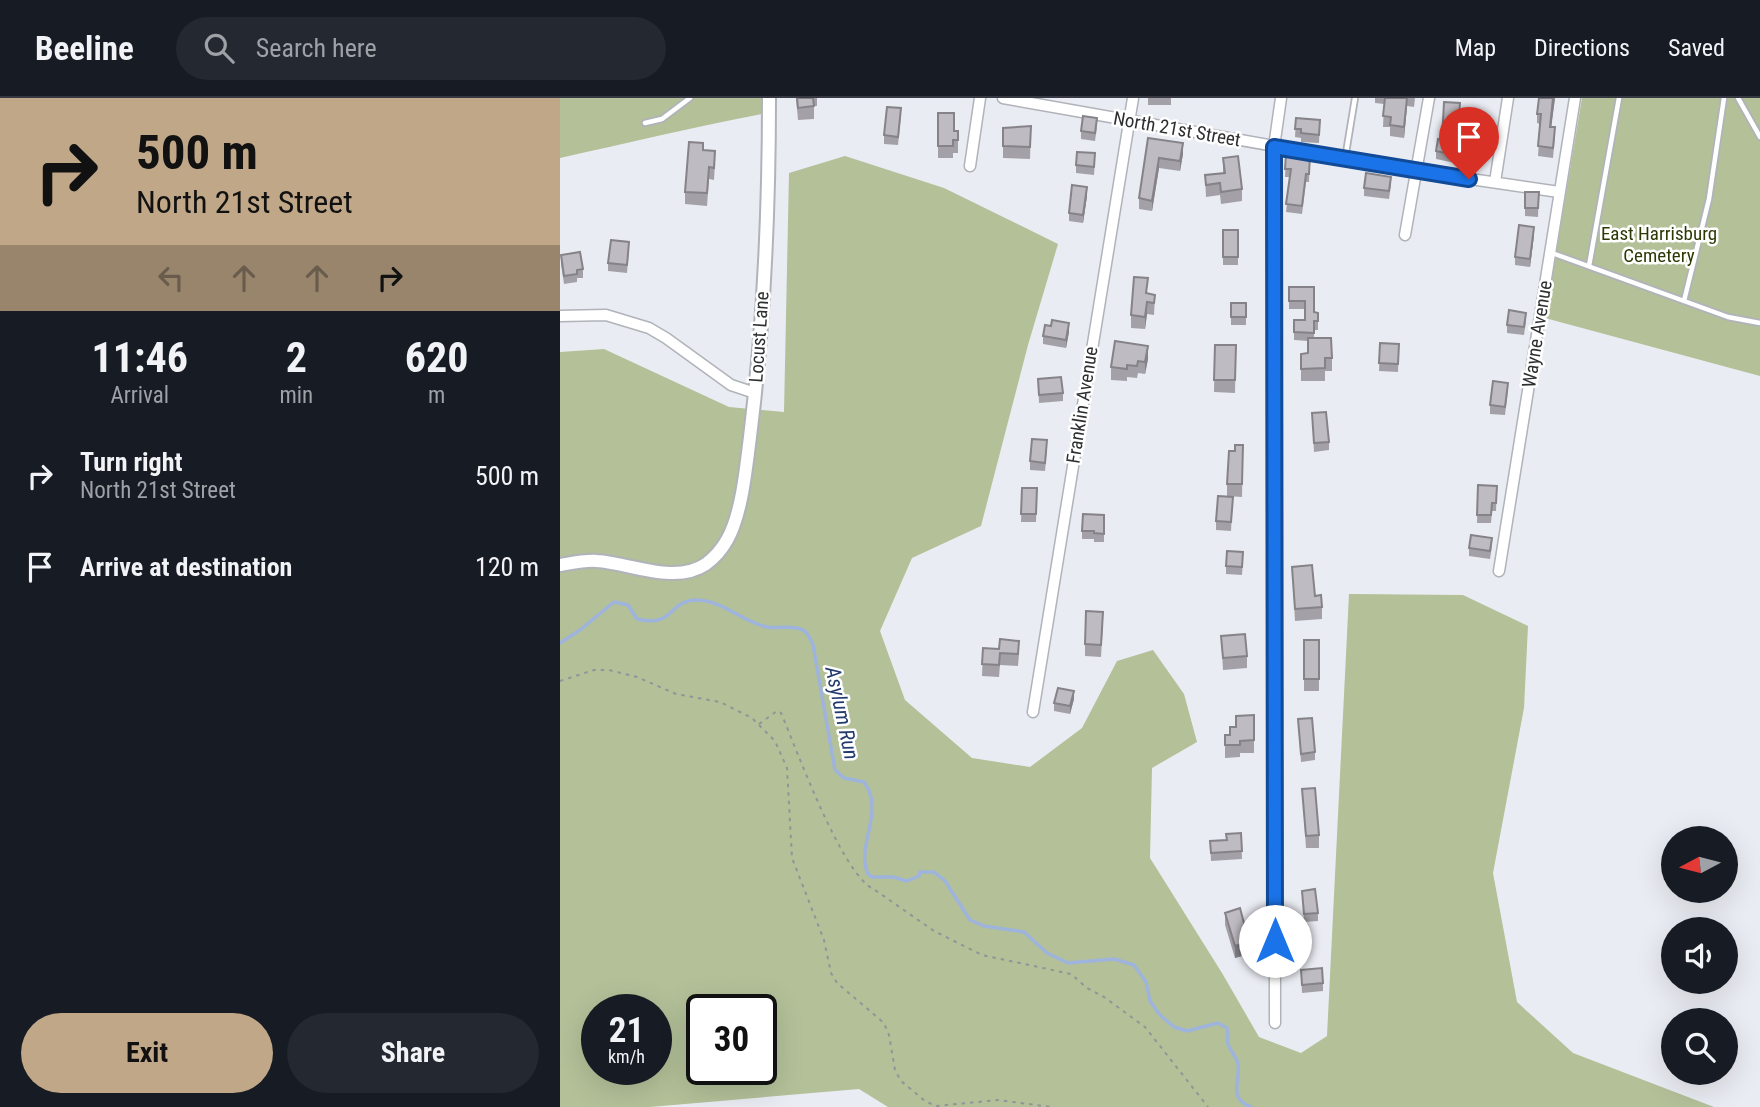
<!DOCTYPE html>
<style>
body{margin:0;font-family:"Roboto Condensed",sans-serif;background:#242831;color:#f1f3f6;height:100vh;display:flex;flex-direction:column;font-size:26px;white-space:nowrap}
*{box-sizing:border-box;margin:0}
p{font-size:23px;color:#9ea1a6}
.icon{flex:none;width:38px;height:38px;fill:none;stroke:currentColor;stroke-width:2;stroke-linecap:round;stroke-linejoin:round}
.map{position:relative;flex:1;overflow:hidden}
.panel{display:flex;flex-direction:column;background:#171b24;width:560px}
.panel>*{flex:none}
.banner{background:#c0a788;color:#111;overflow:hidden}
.needle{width:46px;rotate:263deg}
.fabs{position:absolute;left:1101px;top:728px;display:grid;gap:14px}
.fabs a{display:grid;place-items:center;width:77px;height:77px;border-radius:50%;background:#171b24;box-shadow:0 7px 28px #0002;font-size:35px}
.speed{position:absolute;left:21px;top:896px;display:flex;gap:14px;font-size:35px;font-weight:700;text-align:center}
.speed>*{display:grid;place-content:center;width:91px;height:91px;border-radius:50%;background:#171b24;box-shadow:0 7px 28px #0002;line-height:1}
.speed small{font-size:18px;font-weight:400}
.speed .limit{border:4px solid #111;border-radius:10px;background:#fff;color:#111}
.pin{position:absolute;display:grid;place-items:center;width:60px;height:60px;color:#fff;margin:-72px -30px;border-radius:50% 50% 50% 0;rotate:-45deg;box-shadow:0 0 7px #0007}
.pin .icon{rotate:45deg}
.me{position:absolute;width:77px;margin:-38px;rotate:0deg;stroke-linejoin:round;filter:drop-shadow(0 0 5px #0008)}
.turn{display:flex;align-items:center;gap:24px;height:147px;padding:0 21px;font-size:32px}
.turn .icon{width:91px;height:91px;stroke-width:2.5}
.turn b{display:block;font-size:49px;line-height:60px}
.lanes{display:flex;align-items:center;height:66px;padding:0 21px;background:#0003;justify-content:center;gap:35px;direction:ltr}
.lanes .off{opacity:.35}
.eta{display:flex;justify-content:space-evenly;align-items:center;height:119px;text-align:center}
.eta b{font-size:42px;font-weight:700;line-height:49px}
.primary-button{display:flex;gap:14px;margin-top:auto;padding:14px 21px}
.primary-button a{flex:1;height:80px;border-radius:42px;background:#c0a788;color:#111;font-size:28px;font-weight:700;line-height:80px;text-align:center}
.primary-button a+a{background:#242831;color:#f1f3f6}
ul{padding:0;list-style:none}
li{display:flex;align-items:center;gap:21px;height:91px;padding:0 21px}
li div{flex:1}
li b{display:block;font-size:26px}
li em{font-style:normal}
header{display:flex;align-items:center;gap:42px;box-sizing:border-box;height:98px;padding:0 35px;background:#171b24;border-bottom:2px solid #363941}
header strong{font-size:33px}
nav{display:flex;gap:38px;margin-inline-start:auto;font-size:24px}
.search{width:490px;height:63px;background:#242831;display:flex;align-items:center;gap:18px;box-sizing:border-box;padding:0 24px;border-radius:38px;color:#9ea1a6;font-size:26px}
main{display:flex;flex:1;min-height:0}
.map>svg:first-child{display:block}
</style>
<header>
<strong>Beeline</strong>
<div class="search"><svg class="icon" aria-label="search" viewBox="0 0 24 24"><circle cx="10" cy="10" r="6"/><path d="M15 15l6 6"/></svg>Search here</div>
<nav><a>Map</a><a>Directions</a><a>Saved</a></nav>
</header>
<main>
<section class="panel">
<div class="banner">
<div class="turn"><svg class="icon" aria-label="right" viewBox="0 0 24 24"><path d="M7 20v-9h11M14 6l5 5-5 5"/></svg><div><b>500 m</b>North 21st Street</div></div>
<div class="lanes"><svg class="icon off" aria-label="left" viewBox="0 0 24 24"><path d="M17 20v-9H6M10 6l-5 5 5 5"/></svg><svg class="icon off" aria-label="ahead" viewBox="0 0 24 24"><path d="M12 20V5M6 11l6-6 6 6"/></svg><svg class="icon off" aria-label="ahead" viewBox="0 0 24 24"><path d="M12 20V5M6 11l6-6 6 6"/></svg><svg class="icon" aria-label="right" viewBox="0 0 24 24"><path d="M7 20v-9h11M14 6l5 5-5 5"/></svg></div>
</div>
<div class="eta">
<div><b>11:46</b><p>Arrival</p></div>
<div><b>2</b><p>min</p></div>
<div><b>620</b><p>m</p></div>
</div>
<ul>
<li><svg class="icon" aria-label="right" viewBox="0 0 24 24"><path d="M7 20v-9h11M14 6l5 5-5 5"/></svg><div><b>Turn right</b><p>North 21st Street</p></div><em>500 m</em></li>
<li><svg class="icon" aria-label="arrive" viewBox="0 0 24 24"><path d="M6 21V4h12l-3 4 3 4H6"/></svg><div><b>Arrive at destination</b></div><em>120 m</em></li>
</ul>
<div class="primary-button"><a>Exit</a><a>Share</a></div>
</section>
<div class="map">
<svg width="1200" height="1009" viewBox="0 0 1200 1009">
<rect width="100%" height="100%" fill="#eaecf3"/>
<!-- green -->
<path fill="#b3c098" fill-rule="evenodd" d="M0,0H203L202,16C134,29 67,45 0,60Z
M1022,0H1200V278L985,220Z
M285,58L384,90L498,146L468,247L421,428L352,460L320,533L345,602L412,660L470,669L522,630L557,563L593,552L624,596L637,644L592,670L590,760L662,875L699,939L741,955L767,938L789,496L903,497L968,528L964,610L933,775L957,904L1013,955L1154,1009H328L299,991L90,1009H0V254L44,251L169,309L224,314L229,75ZM37,912H96V971H37ZM142,912H201V971H142Z"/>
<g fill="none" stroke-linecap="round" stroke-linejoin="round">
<!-- stream -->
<path stroke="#9eb4dc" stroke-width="3.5" d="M0,545L20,532L54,504L68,507L77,521C115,530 107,503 136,502C162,502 183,524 207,529C218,531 230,527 240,531C248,533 250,541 253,547L275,672L284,680L304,684C326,713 295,748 308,776L312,779H333L347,783L359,778L360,774H374L385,783L410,822L424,828L464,834L487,855L508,865L554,861L574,867L586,884L590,903L600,917L614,929L627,933L658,925L667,930C668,935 667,941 668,946C670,953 677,959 678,966C681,983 667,1000 691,1009"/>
<!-- lane casing -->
<g stroke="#b0b3b9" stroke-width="8">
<path id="lane" d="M1178,0L1200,39
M85,25L102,21L130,0
M785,61L795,0
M992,155L1168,219L1200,225
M1029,168L1059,0
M1124,203L1149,101L1164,0"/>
</g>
<!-- street casing -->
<g stroke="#b0b3b9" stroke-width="13">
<path id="street" d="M443,0L856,73L999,94
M410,68L420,0
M935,84L948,0
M845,137L869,0
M0,218L46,217L89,230L106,240L171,287L195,295
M939,473L1015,0
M473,614L573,0
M715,925L714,49L721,0"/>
</g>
<!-- secondary casing -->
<g stroke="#b0b3b9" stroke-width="16">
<path id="secondary" d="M0,467C12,465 25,462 37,463C70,465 115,487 146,466C154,460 162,451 167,442C182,416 186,369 190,339C204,227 209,113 209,0"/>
</g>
<!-- path -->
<path stroke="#929498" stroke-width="2" stroke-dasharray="3.5 5" stroke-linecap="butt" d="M0,583L34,572H49L77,579L116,596L160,604L192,620L215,643L227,670L232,760L264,842L271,875L277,885L324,925L329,937L335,972L341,983L365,1003L376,1008L438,1002L491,1009
M199,626L217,613L221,615C237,652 282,778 315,792L374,833L422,857L511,876L527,890L544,899L585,929L648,1009"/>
<!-- lane -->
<use href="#lane" stroke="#fff" stroke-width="4.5"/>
<!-- street -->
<use href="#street" stroke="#fff" stroke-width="10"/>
<!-- secondary -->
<use href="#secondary" stroke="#fff" stroke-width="12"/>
</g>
<!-- wall -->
<path fill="#a3a1a7" d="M236,0H257V8H254V21L238,22Z
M588,0H611V7H588Z
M815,0H855L854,9L847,8L844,40L830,38V29H823L824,6L815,5Z
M995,0L991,29L995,39L993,60L978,58L980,26L977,25V16Z
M378,15L394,33H398V55H393V60H378Z
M341,18L338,47L324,46V37Z
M736,20L760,22L759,45L741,44V40L735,39Z
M471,28L470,61L443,60V30Z
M537,29L535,43L521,41V33Z
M588,40L623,56L620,73L599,70L592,113L579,111V100Z
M898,45L902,54L900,66L876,61V53Z
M143,52L155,65L154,82L149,81L147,108L125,106V94Z
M726,56L750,57L749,84H746L742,116L726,114L730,79H725Z
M663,60L682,91V103L661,106L660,97L646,99L645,77L663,75Z
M535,63L534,77L516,75V67Z
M831,87L829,101L804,98V90Z
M965,94H979L978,119L965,118Z
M527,98L523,125L509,123V115Z
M663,132H678V167H663Z
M974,137L970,169L955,167V159Z
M69,152L67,175L48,173V165Z
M1,157L23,171V180H17V184L4,186L1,166Z
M729,189H754V214L758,215V232H754V240L772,260V273H765V283H741V256L748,255V243L734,242V222H745V211H729Z
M587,196L595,197L594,217L587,216L585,231L571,230V217Z
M671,205H686V227H671Z
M966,223L964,237L947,235V227Z
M509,234L506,250L483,246V238Z
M820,245L839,246L838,274L819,273Z
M655,247H676L675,295L654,294Z
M588,261L585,276L578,275L577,280L567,279V283L551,282V269Z
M478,281L503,295V303L479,305Z
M948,293L945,317L930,316V307Z
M752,315L769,344V352L754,354Z
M683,347L682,399L667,398V386L675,353Z
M487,350L485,373L470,372V363Z
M918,387L937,388L936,413H932L931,425H917Z
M462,390H477L476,424H461Z
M673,399L671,433L656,432V423Z
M544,417V444H534V441H522V433Z
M932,448L930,461L909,458V450Z
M683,463L682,477L666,476V468Z
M732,469L755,498L762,509V521L735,523Z
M543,526L541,559L525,558V546Z
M661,538L687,558V570L663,572Z
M744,542H759V593H744Z
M423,550L459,556L458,568L440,567L439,579L422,578Z
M514,601L510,616L494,613V605Z
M694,617V655H680V659L665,660V637H670L676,629Z
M738,621L755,654V662L741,664Z
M742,691L759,737V750H746Z
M681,735L682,761L651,763L650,743L667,742Z
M742,793L758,815V823L744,824Z
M665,815L689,856L675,860L665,827Z
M741,872L763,885V893L742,895Z"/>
<!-- shaded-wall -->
<path fill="#858388" d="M847,0V8L844,40V29Z
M993,0H995L990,39V29Z
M623,45V56L620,73V63Z
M599,60V70L592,113V103Z
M527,89V98L523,125V117Z
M974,129V137L970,169V161Z
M587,204V216L585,231V219Z
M509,225V234L506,250V242Z
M588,248V261L585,276V264Z
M514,593V601L510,616V608Z
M689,844V856L675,860V848Z"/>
<!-- building -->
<path fill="#bebbc2" stroke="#858388" stroke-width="2" d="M237,0H253L254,8L238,10Z
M825,0H847L844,29L830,27L831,19L823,18Z
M979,0H993L990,29H995L993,50L978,48L981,16H977Z
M884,4L900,5L897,45L902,46L900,58L876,53L878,41L882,42Z
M327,9L341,10L338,39L324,37Z
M378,15H394V33H398V42H393V48H378Z
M523,18L537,20L535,35L521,33Z
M736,20L760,22L759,37L741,35V31H735Z
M471,28L470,49L443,48V30Z
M588,40L623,45L620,63L599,60L592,103L579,100Z
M129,44L143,45V52L155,53L154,70L149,69L147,95L125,94Z
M517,54L535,55L534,69L516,67Z
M726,56L750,57L749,76H746L742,108L726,106L731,71H725Z
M678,58L682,91L661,94L660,85L646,87L645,77L665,75L663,60Z
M806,75L831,79L829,93L804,90Z
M512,87L527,89L523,117L509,115Z
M965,94H979L978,110H965Z
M959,127L974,129L970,161L955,159Z
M663,132H678V159H663Z
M51,142L69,144L67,167L48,165Z
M20,154L23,171L17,172V176L4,178L1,157Z
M574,179L588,180L586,195L595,197L594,205L587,204L585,219L571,217Z
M729,189H754V214L758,215V223H754V235L734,234V222H745V203H729Z
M671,205H686V219H671Z
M949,212L966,215L964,229L947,227Z
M492,222L509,225L506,242L483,238L485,227L491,228Z
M748,240H771L772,260H765V270L741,271V256L748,255Z
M555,243L588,248L585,264L578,263L577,268L567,267V271L551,269Z
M820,245L839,246L838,266L819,265Z
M655,247H676L675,282H654Z
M501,279L503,295L479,297L478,281Z
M933,283L948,285L945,309L930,307Z
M766,314L769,344L754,345L752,315Z
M472,341L487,342L485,365L470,363Z
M675,347H683L682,386H667L669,353H675Z
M918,387L937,388L936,405H932L931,417H917Z
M462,390H477L476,416H461Z
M658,398L673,399L671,424L656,423Z
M523,416L544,417V436L534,435V433H522Z
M911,437L932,440L930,453L909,450Z
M667,453L683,454L682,469L666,468Z
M752,467L755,498L761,497L762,509L735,511L732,469Z
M526,513L543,514L541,547L525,546Z
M685,536L687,558L663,560L661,538Z
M440,541L459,543L458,556L440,555L439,567L422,566L423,550L439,551Z
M744,542H759V581H744Z
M498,590L514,593L510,608L494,605Z
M694,617V642L680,643V647H665V637H670V629H676V618Z
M752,620L755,654L741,656L738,621Z
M755,690L759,737L746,738L742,691Z
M681,735L682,753L651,755L650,743L667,742L666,736Z
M755,791L758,815L744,816L742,793Z
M680,810L689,844L675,848L665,815Z
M762,870L763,885L742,887L741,872Z"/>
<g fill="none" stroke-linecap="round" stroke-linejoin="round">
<!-- route casing -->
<g stroke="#114b97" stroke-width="18">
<path id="route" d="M715,843L714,49L909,81"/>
</g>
<!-- route -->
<use href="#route" stroke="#1a73e8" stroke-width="12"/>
</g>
<g text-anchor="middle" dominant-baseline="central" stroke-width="5" stroke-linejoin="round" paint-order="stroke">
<!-- street labels -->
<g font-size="19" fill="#2e2f31" stroke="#fff">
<text transform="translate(617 31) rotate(10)">North 21st Street</text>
<text transform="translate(977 236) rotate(-81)">Wayne Avenue</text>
<text transform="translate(199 239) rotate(-86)">Locust Lane</text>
<text transform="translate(522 307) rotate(-81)">Franklin Avenue</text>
</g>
<!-- park labels -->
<g font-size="19" fill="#2d3904" stroke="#fff">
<text x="1099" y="135">East Harrisburg<tspan x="1099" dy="22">Cemetery</tspan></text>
</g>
<!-- water labels -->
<g font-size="21" font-style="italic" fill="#223b6e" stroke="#fff">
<text transform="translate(282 615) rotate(78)">Asylum Run</text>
</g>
</g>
</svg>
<div class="fabs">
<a><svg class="needle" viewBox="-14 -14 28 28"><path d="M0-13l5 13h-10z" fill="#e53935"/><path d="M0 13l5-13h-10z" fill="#9ea1a6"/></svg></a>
<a><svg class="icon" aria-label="sound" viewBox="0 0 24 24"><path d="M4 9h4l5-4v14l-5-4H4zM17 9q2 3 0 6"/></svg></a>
<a><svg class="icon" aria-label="search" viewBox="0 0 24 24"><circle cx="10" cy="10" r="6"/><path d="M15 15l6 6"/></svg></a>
</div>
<div class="speed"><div>21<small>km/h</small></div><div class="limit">30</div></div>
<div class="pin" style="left:909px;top:81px;background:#d93025"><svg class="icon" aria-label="arrive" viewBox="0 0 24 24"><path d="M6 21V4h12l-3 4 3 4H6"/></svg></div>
<svg class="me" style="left:715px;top:843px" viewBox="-20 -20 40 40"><circle r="19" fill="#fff"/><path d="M0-13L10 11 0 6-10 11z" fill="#1a73e8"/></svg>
</div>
</main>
